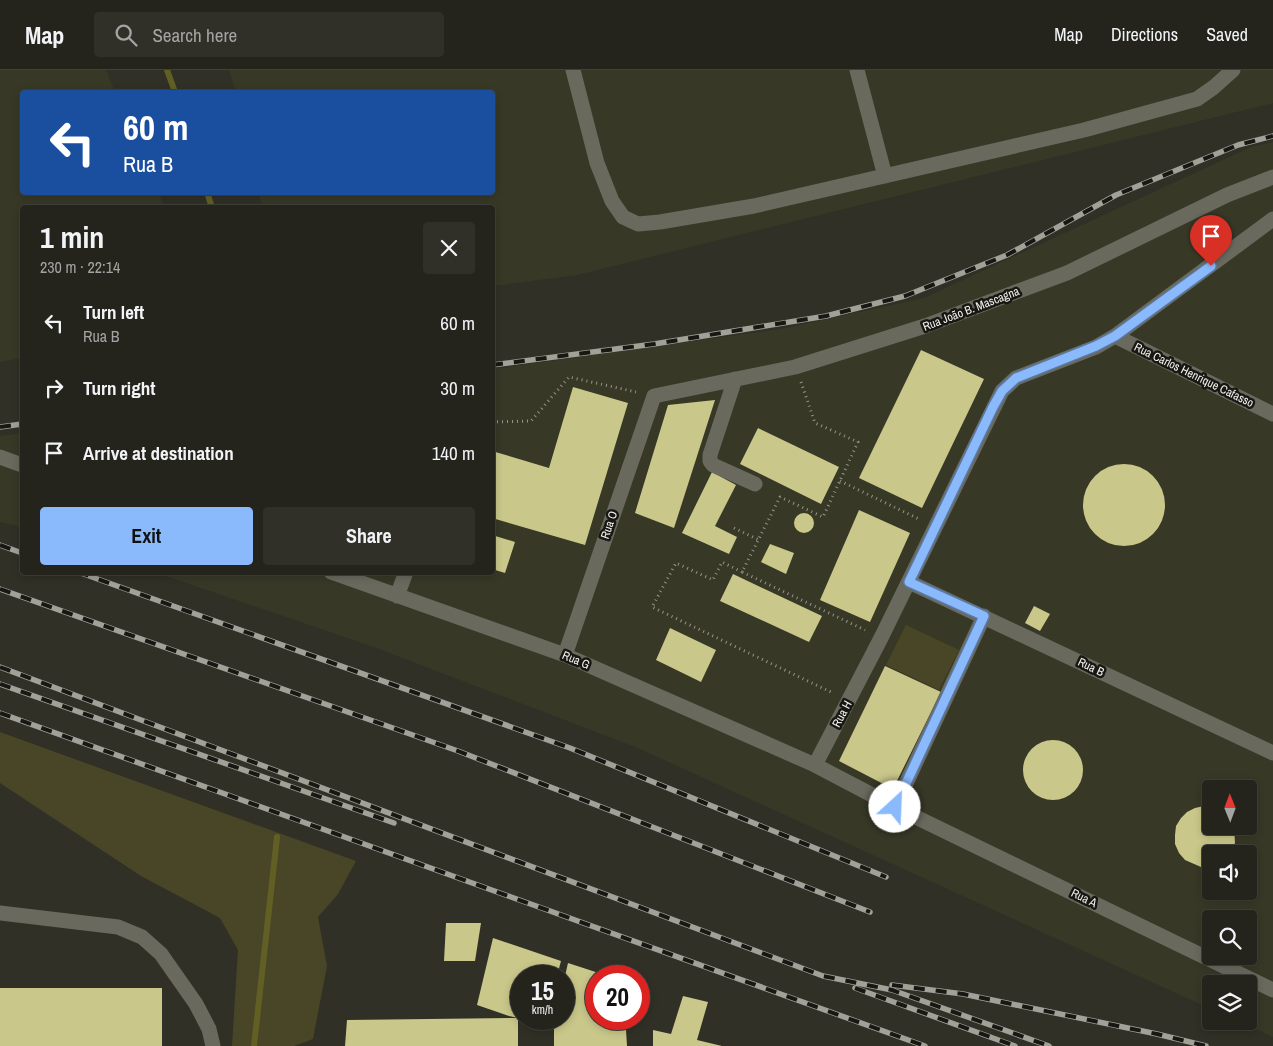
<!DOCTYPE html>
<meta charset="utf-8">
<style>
body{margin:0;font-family:"Archivo Narrow",sans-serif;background:#303029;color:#f1f3f6;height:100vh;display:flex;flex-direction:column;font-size:19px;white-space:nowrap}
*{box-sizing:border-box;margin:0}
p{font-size:16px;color:#a3a4a3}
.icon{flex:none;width:28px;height:28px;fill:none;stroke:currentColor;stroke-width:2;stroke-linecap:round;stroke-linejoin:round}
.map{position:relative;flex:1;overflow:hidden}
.panel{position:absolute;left:20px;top:135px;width:475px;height:370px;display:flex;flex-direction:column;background:#24241c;border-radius:5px;box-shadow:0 2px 8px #0003,0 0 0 1px #41413b}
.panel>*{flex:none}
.top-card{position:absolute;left:20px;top:20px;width:475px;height:105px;border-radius:5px;box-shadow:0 2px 8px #0003,0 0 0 1px #41413b;background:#1a4fa0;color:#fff;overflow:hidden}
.needle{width:32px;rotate:359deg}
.tools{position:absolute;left:1202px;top:710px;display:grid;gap:10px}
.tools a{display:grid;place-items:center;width:55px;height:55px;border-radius:5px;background:#24241c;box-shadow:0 2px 8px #0003,0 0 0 1px #41413b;font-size:25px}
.speed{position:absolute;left:510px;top:895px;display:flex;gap:10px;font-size:25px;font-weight:700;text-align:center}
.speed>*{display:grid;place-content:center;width:65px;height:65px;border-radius:50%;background:#24241c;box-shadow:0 2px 8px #0003,0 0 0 1px #41413b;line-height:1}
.speed small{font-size:12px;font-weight:400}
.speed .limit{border:8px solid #d22;background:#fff;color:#111}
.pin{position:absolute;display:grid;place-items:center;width:42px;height:42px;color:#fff;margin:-51px -21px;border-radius:50% 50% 50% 0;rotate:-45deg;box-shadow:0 0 5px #0007}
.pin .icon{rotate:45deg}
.me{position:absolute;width:55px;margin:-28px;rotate:25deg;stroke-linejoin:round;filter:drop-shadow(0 0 4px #0008)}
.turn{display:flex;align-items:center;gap:18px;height:105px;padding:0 20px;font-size:22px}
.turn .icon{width:65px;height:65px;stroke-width:2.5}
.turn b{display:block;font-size:35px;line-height:42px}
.round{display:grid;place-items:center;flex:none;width:52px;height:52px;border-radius:5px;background:#303029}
.head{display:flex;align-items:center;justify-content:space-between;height:85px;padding:0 20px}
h1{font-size:30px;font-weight:800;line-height:38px}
.button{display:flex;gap:10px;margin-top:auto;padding:10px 20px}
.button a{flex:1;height:58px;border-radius:5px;background:#8abafc;color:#111;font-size:20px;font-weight:800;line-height:58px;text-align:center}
.button a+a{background:#303029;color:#f1f3f6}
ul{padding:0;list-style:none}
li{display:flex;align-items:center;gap:15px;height:65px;padding:0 20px}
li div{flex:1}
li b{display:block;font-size:19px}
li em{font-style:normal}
header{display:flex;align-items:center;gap:30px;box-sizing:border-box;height:70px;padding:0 25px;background:#24241c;border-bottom:1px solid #41413b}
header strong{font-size:24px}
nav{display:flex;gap:28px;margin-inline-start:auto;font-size:18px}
.search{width:350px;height:45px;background:#303029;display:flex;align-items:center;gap:12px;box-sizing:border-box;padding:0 18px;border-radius:5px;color:#a3a4a3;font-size:19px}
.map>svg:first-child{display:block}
</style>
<header>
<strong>Map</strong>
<div class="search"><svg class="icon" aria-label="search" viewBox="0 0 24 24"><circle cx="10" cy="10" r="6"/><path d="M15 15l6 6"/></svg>Search here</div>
<nav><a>Map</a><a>Directions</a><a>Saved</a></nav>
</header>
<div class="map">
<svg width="1273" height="976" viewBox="0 0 1273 976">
<rect width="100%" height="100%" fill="#303026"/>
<!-- built -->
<path fill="#383827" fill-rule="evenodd" d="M0,0H106L115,22H22V122L158,123L165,137L22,138V288L0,292Z
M229,0H1273V33L577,205L493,216L492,138L262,137L259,123L492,122V22H236Z
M1273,72V967L1239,951H1249V914H1211V939L638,678L371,576L157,503L492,502L493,299L781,259L924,228L1251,77ZM1211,719H1249V756H1211ZM1211,784H1249V821H1211ZM1211,849H1249V886H1211Z
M22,363V457L0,452V366Z"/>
<!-- green -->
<path fill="#484627" d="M906,555L959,580L939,620L886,595Z
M0,662L356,791L338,824L318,847L327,896L313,969L294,976H232L238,880L220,848L141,806L0,713Z"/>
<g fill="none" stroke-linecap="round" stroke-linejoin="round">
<!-- stream -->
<path stroke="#625f24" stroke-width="6" d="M167,0L175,22
M207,122L212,138
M254,976L277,767"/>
</g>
<!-- building -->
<path fill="#c9c78a" d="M921,280L984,309L922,438L859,408Z
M573,317L628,333L585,475L492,448V381L549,398Z
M715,330L674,458L635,443L668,335Z
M758,358L839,397L821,434L740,394Z
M1083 435a41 41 0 1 1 82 0a41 41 0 1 1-82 0Z
M712,402L736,415L715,456L737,467L729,484L682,463Z
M859,440L910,463L870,552L820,530Z
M794 453a10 10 0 1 1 20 0a10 10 0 1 1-20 0Z
M492,465L515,472L505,503L492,499Z
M770,474L794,483L786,504L761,492Z
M733,504L822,546L809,572L720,531Z
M1034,536L1050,544L1040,561L1025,553Z
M670,558L716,580L701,612L656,590Z
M885,596L941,622L893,719L839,691Z
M1023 700a30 30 0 1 1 60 0a30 30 0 1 1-60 0Z
M1204,736L1211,737V756H1234L1235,773L1230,784H1211V797H1201L1185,790L1179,783L1175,774V765L1176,756L1181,748L1187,742L1195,738Z
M446,853H481L475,891H444Z
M493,868L561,891L557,906H521V948H518V976H345L347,950L518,948L509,946L477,935Z
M568,893L608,906H596V949H610L607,957L626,960L627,976H554V949H564V910Z
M0,918H162V976H0Z
M683,926L708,932L697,970L722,976H653V960L671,964Z"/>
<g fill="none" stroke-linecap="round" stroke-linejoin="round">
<!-- path -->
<path stroke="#95958d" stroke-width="3" stroke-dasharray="1 4" stroke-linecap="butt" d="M801,312L815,353L858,372L823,447L780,427L742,502L865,560
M492,352L531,351L569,307L636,322
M840,411L919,449
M734,458L759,470
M742,502L722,492L713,510L676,493L652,537L833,623"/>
<!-- minor -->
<path stroke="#69695e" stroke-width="15" d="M573,0L597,93L612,131L623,147L638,154L660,152L754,136L1084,60L1197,29L1214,17L1233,0
M857,0L885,106
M1273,149L1115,266L1096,277L1016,308L1002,321L881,568L815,695L895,737L1273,920
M1115,266L1273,344
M735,309L710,385V391L713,395L755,414
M0,387L22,395
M331,502L565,585L815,695
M909,512L1273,683
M397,526L406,502
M565,585L654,326L795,297L925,256L1067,203L1227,125L1273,107
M895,737L984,546
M0,843L118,857L142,867L161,884L196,934L209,959L213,976"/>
<!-- rail casing -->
<g stroke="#a1a198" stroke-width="5.5">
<path id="rail" d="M492,295L654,274L826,246L905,226L1007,185L1116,125L1238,75L1273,66
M0,357L22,354
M0,475L22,483
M78,502L570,678L886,807
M0,519L458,681L870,842
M0,597L823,906L892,920L1049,976
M0,614L394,753
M0,643L925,976
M892,915L963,924L1157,964L1206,976
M855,918L1015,976"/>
</g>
<!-- rail -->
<use href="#rail" stroke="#181713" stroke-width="4" stroke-dasharray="11" stroke-linecap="butt"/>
</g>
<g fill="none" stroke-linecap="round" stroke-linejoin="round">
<!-- route casing -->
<g stroke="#5a79a4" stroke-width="12">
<path id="route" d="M895,737L984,546L909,512L993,337L1002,321L1016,308L1096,276L1115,266L1211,196"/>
</g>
<!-- route -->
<use href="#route" stroke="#8abafc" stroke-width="9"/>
</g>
<g text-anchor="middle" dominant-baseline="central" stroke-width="5" stroke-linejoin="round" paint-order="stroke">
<!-- street labels -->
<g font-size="12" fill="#f3f3ec" stroke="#181713">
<text transform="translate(971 239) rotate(-21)">Rua João B. Mascagna</text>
<text transform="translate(1194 305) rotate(26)">Rua Carlos Henrique Cafasso</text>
<text transform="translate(609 455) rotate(-71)">Rua O</text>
<text transform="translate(576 590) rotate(23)">Rua G</text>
<text transform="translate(1091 597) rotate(25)">Rua B</text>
<text transform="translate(842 644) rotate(-62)">Rua H</text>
<text transform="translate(1084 828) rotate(26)">Rua A</text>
</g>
</g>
</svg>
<div class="tools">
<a><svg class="needle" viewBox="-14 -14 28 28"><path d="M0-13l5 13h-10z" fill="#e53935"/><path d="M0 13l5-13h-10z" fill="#a3a4a3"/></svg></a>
<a><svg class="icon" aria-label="sound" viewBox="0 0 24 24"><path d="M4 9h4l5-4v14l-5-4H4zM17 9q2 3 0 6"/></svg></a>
<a><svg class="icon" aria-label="search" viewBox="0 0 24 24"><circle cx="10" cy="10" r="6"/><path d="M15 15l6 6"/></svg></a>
<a><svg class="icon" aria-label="layers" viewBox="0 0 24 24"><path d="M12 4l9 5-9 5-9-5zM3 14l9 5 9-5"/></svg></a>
</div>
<div class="speed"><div>15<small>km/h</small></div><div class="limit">20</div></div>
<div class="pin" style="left:1211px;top:196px;background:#d93025"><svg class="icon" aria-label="arrive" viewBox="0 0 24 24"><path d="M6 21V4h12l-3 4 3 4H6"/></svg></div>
<svg class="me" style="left:895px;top:737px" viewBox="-20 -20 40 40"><circle r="19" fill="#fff"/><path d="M0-13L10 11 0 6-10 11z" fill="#8abafc"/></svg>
<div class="top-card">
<div class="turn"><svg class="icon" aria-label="left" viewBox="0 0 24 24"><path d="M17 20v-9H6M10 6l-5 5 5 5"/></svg><div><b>60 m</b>Rua B</div></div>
</div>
<section class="panel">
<div class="head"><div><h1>1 min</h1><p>230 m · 22:14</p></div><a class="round"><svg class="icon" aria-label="close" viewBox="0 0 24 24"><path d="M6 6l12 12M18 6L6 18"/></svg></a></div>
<ul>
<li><svg class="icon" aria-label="left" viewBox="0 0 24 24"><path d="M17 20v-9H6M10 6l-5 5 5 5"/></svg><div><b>Turn left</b><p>Rua B</p></div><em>60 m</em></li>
<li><svg class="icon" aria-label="right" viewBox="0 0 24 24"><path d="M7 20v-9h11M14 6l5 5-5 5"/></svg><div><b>Turn right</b></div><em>30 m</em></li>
<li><svg class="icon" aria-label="arrive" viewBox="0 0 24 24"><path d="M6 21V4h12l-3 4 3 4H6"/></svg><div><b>Arrive at destination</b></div><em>140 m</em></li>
</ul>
<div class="button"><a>Exit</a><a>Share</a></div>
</section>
</div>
